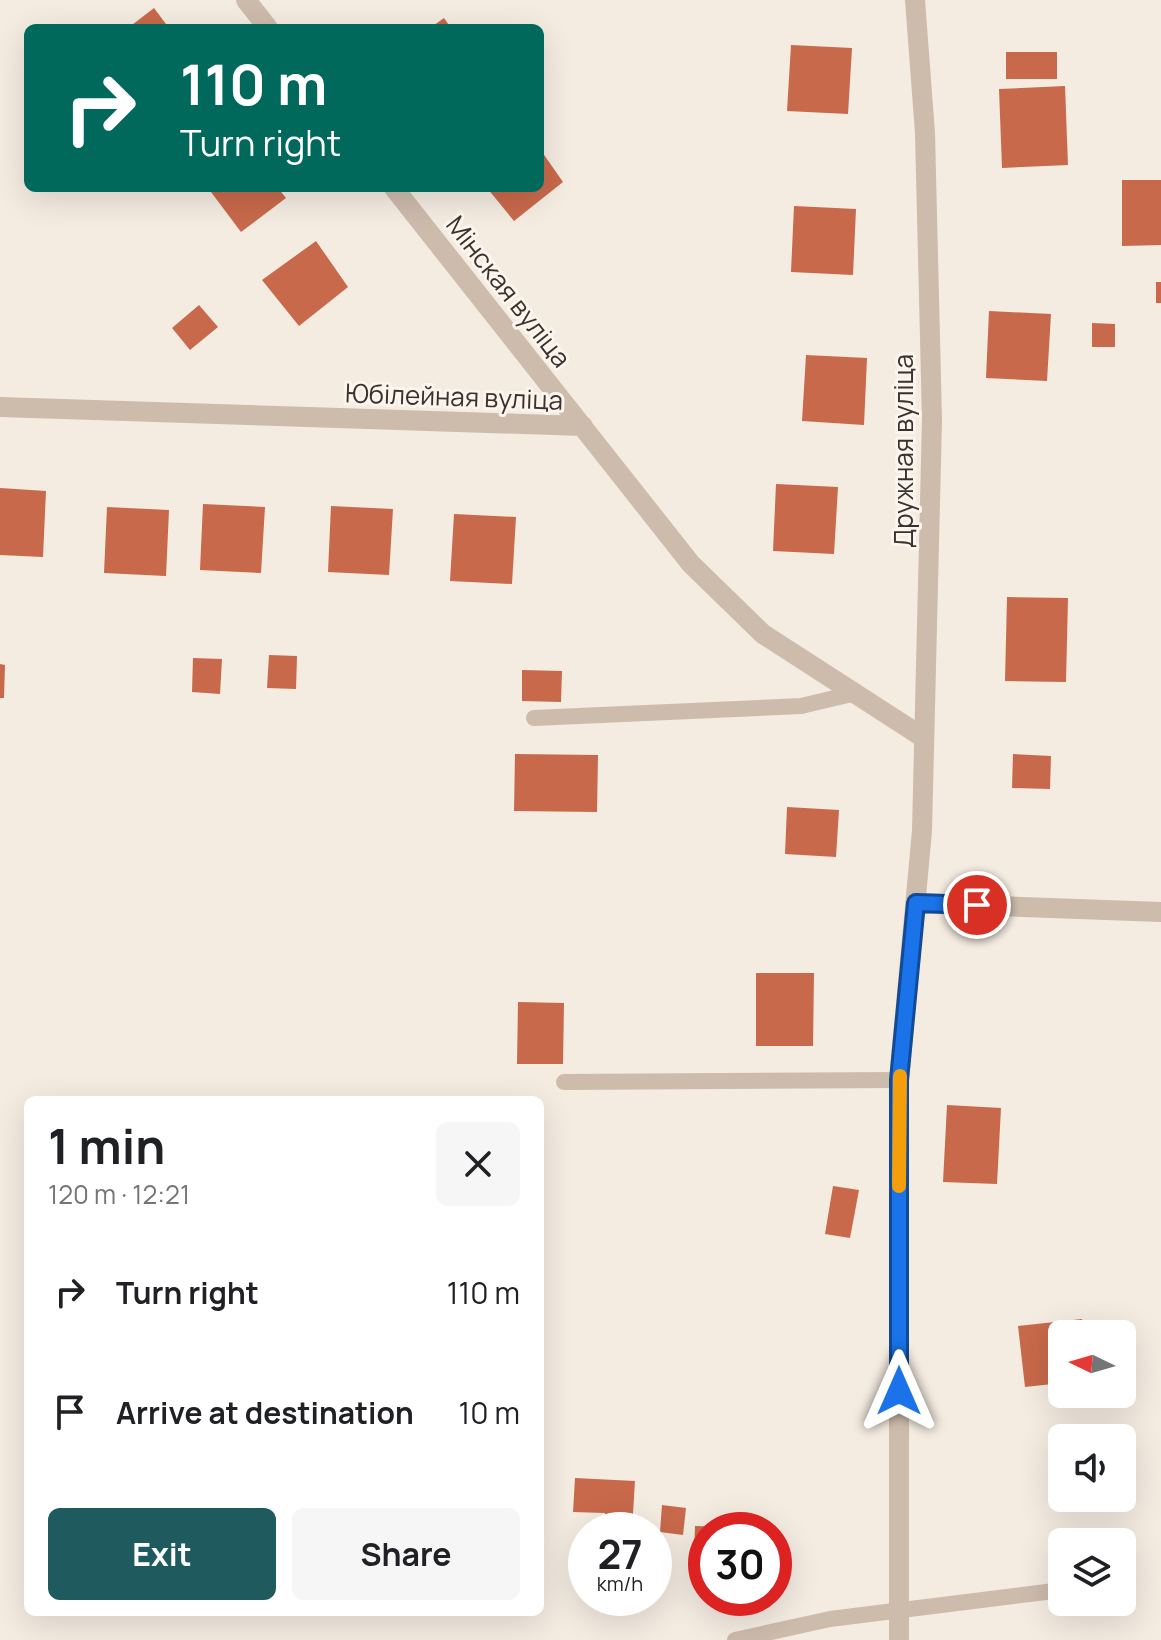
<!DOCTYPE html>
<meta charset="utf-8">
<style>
body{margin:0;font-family:Manrope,sans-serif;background:#f6f6f6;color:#202124;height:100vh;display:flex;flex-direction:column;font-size:30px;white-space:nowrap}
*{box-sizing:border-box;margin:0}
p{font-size:26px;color:#757577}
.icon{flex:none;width:44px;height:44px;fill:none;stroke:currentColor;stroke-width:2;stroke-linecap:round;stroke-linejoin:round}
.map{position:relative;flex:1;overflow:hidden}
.sheet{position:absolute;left:24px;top:1096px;width:520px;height:520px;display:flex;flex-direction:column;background:#fff;border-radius:12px;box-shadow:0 8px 32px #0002}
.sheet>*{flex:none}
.top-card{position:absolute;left:24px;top:24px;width:520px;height:168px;border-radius:12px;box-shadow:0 8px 32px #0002;background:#00695c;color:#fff;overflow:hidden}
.needle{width:52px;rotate:275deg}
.controls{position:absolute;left:1048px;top:1320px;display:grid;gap:16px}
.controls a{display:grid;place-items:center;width:88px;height:88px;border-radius:12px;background:#fff;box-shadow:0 8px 32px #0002;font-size:40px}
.speed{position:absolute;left:568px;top:1512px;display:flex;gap:16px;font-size:40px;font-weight:700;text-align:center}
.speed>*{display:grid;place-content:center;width:104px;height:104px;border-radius:50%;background:#fff;box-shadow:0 8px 32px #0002;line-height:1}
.speed small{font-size:20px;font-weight:400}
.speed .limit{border:12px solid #d22;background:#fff;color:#111}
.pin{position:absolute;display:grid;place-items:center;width:68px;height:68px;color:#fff;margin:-34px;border:4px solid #fff;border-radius:50%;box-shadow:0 2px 8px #0007}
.me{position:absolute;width:88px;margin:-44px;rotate:0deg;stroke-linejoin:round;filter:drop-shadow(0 0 6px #0008)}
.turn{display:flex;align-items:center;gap:28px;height:168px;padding:0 24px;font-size:36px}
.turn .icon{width:104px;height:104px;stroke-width:2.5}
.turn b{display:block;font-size:56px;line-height:68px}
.round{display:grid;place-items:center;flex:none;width:84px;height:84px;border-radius:12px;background:#f6f6f6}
.headline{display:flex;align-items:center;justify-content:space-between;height:136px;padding:0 24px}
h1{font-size:48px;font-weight:700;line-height:60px}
.action{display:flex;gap:16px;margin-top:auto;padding:16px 24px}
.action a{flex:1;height:92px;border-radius:12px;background:#1f5a5e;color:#fff;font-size:32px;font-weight:700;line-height:92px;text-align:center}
.action a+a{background:#f6f6f6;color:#202124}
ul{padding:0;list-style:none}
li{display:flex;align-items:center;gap:24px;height:120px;padding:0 24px}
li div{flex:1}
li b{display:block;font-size:30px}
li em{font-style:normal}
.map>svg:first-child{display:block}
</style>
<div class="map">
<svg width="1161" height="1640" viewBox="0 0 1161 1640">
<rect width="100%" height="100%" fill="#f4ebe1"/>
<!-- building -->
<path fill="#c8694b" d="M154,8L169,28H128Z
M444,18L451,28H430Z
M791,45L852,48L848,114L787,111Z
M1006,52H1057V79H1006Z
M1065,86L1068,165L1002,168L999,89Z
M540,149L563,182L514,221L487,188H540Z
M1122,180H1161V245L1122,246Z
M208,188H278L286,198L241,232Z
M794,206L856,209L853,275L791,272Z
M316,241L348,287L299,326L262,280Z
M1156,282H1161V303H1156Z
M199,305L218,327L190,350L172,328Z
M989,311L1051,314L1047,381L986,378Z
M1092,323L1115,324V347H1092Z
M806,355L867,358L864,425L802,421Z
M776,484L838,487L834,554L773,551Z
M0,488L46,491L43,557L0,555Z
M203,504L265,507L261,573L200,570Z
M331,506L393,509L389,575L328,572Z
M107,507L169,510L166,576L104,573Z
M454,514L516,517L512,584L450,581Z
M1007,597L1068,598L1066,682L1005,681Z
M269,655L297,656L296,689L267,688Z
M193,658L222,659L220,694L192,692Z
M0,664L5,665L4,698H0Z
M522,670L562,671L561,702L522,701Z
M515,754L598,755L597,812L514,811Z
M1013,754L1051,756L1050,789L1012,788Z
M787,807L839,810L836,857L785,854Z
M756,973H814L813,1046H756Z
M518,1002L564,1003L563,1064H517Z
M947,1105L1001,1108L997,1184L943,1182Z
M833,1186L859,1190L850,1238L825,1234Z
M1082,1319L1083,1334H1062V1383L1025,1387L1018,1326Z
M575,1478L635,1481L632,1530H604L605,1513L573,1512Z
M662,1505L686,1508L683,1535L660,1532Z
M695,1526L753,1527V1530H706V1586H693Z"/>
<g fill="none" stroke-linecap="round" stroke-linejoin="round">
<!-- lane -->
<path stroke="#cdbbac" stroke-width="16" d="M534,718L801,706L856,693
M564,1082L899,1080
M735,1640L830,1619L1062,1590"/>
<!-- street -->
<path stroke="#cdbbac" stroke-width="20" d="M246,0L268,28
M394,188L691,564L763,634L924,738
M0,407L583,426
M916,903L1161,912
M899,1640V1080L922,831L932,420L925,133L915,0"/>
</g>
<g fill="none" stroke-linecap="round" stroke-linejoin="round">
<!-- route casing -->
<g stroke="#114b97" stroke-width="20">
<path id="route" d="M899,1391V1080L916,903L977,905"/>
</g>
<!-- route -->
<use href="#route" stroke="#1a73e8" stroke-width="14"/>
<!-- slow -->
<path stroke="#f59e0b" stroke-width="14" d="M899,1186L900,1076"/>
</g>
<g text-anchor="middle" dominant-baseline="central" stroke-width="6" stroke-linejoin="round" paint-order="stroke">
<!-- street labels -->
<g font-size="26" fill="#3b302b" stroke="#fbf5ee">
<text transform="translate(509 291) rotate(52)">Мінская вуліца</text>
<text transform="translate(454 396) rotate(2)">Юбілейная вуліца</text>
<text transform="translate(903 451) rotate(-90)">Дружная вуліца</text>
</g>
</g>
</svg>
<div class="controls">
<a><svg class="needle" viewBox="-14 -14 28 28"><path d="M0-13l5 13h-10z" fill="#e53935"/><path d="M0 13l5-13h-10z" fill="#757577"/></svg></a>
<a><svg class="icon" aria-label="sound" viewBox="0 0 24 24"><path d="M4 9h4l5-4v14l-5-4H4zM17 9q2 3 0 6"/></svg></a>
<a><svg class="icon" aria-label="layers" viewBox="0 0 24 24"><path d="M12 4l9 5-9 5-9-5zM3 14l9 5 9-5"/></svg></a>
</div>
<div class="speed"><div>27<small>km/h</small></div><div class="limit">30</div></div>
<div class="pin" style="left:977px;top:905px;background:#d93025"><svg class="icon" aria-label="arrive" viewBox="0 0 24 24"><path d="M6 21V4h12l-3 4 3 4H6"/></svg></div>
<svg class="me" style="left:899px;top:1391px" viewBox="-20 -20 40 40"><path d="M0-17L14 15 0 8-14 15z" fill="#1a73e8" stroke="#fff" stroke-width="4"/></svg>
<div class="top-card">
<div class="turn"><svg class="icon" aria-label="right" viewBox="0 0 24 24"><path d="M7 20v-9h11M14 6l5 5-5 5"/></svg><div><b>110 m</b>Turn right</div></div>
</div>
<section class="sheet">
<div class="headline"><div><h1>1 min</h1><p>120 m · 12:21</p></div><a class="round"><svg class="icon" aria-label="close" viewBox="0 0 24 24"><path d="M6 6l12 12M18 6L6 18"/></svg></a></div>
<ul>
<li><svg class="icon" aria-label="right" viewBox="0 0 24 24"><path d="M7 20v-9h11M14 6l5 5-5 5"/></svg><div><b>Turn right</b></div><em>110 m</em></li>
<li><svg class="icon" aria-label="arrive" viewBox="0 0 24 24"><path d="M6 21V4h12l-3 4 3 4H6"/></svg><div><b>Arrive at destination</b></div><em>10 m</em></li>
</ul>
<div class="action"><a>Exit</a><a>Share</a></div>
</section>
</div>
